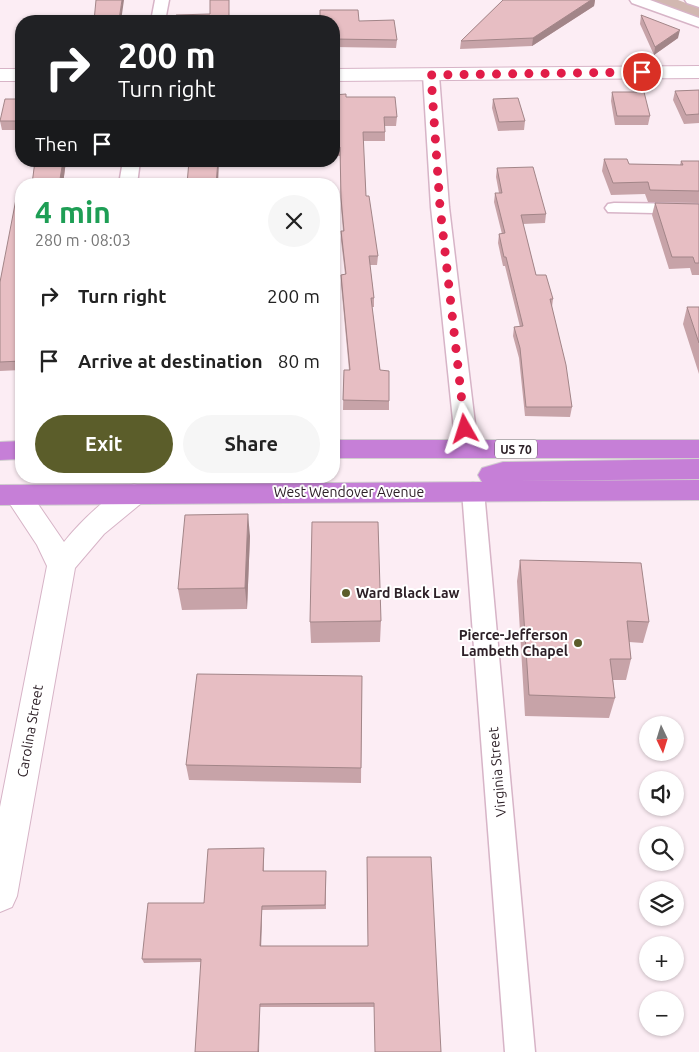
<!DOCTYPE html>
<meta charset="utf-8">
<style>
body{margin:0;font-family:Ubuntu,sans-serif;background:#f6f6f6;color:#222;height:100vh;display:flex;flex-direction:column;font-size:19px;white-space:nowrap}
*{box-sizing:border-box;margin:0}
p{font-size:16px;color:#767676}
.icon{flex:none;width:28px;height:28px;fill:none;stroke:currentColor;stroke-width:2;stroke-linecap:round;stroke-linejoin:round}
.map{position:relative;flex:1;overflow:hidden}
.panel{position:absolute;left:15px;top:178px;width:325px;height:305px;display:flex;flex-direction:column;background:#fff;border-radius:20px;box-shadow:0 1px 4px #0004}
.panel>*{flex:none}
.banner{position:absolute;left:15px;top:15px;width:325px;height:152px;border-radius:20px;box-shadow:0 1px 4px #0004;background:#202124;color:#fff;overflow:hidden}
.needle{width:32px;rotate:176deg}
.fabs{position:absolute;left:639px;top:716px;display:grid;gap:10px}
.fabs a{display:grid;place-items:center;width:45px;height:45px;border-radius:50%;background:#fff;box-shadow:0 1px 4px #0004;font-size:25px}
.pin{position:absolute;display:grid;place-items:center;width:42px;height:42px;color:#fff;margin:-21px;border:2px solid #fff;border-radius:50%;box-shadow:0 1px 5px #0007}
.me{position:absolute;width:55px;margin:-28px;rotate:354deg;stroke-linejoin:round;filter:drop-shadow(0 0 4px #0008)}
.turn{display:flex;align-items:center;gap:18px;height:105px;padding:0 20px;font-size:22px}
.turn .icon{width:65px;height:65px;stroke-width:2.5}
.turn b{display:block;font-size:35px;line-height:42px}
.then{display:flex;align-items:center;height:48px;padding:0 20px;background:#0003;gap:10px;font-size:19px}
.round{display:grid;place-items:center;flex:none;width:52px;height:52px;border-radius:26px;background:#f6f6f6}
.head{display:flex;align-items:center;justify-content:space-between;height:85px;padding:0 20px}
h1{font-size:30px;font-weight:700;line-height:38px;color:#1e9e55}
.cta{display:flex;gap:10px;margin-top:auto;padding:10px 20px}
.cta a{flex:1;height:58px;border-radius:30px;background:#5b5d2a;color:#fff;font-size:20px;font-weight:700;line-height:58px;text-align:center}
.cta a+a{background:#f6f6f6;color:#222}
ul{padding:0;list-style:none}
li{display:flex;align-items:center;gap:15px;height:65px;padding:0 20px}
li div{flex:1}
li b{display:block;font-size:19px}
li em{font-style:normal}
.map>svg:first-child{display:block}
</style>
<div class="map">
<svg width="699" height="1052" viewBox="0 0 699 1052">
<rect width="100%" height="100%" fill="#fcedf4"/>
<!-- green -->
<path fill="#d2b8b1" d="M650,0H678L699,8V18Z"/>
<g fill="none" stroke-linecap="round" stroke-linejoin="round">
<!-- street casing -->
<g stroke="#d7b4c7" stroke-width="3">
<path id="street" d="M155,0H169L165,21H151Z
M630,0H650L699,18V27L632,3Z
M685,0H699V7L687,3Z
M431,70L439,75L449,207L478,449L475,454L467,457L459,454L456,449L431,207L423,75Z
M123,161H140L137,184H119Z
M614,203L699,204V214L608,212L605,208L608,204Z
M473,483L481,485L484,491L535,1052H505L462,491L465,485Z"/>
</g>
<!-- secondary casing -->
<g stroke="#d7b4c7" stroke-width="2">
<path id="secondary" d="M699,66V78L334,81V69Z
M0,69H21V81H0Z
M134,484L144,487L147,494L144,501L104,534L75,568L17,896L12,907L0,912V807L47,566L37,545L4,495L7,488L17,485L27,488L64,542C79,523 111,491 134,484Z"/>
</g>
<!-- highway casing -->
<g stroke="#d1cecf" stroke-width="2">
<path id="highway" d="M334,440H699V458H334Z
M21,441V459L0,460V442Z
M699,459V479L518,481L699,480V500L0,505V485L482,482L478,475L482,468L503,462Z"/>
</g>
<!-- street -->
<use href="#street" fill="#fff" fill-rule="evenodd"/>
<!-- secondary -->
<use href="#secondary" fill="#fff" fill-rule="evenodd"/>
<!-- highway -->
<use href="#highway" fill="#c67fd7" fill-rule="evenodd"/>
</g>
<!-- wall -->
<path fill="#c7a3a8" d="M503,0H595L594,6L532,46L460,49L461,41Z
M641,15L678,38L654,55L640,24Z
M334,21H359L397,40L396,48L334,47Z
M699,90V123L684,124L673,100L675,91Z
M612,92L650,116L648,125H615L611,101Z
M334,95L346,97L397,117L396,126H385V141H363L366,196L378,256L377,265H370L374,298V307H372L380,370L389,401V410H343L344,370H349L341,284V275L345,274L341,240V231H343L341,207L340,156H334Z
M21,99V130H2L0,121Z
M493,99L525,121L524,130L498,131L492,108Z
M604,159L629,164L680,165L681,161H699V203L648,202L645,194L611,195L602,171Z
M35,161H66L63,184H32Z
M497,168L546,214L545,223L523,224L536,275L553,299L552,307L572,407L570,417L525,416L519,358L513,336L514,327H520L505,266H503L498,243L499,234H502L494,202L495,193H499L496,177Z
M21,193V370L0,371V282Z
M655,203L699,204V275H692L690,268L669,269L652,215Z
M687,307H699V374L683,324Z
M250,536L247,609L182,610L178,589Z
M520,560L649,622L643,643L629,642L631,659L626,680H613L615,698L609,718L525,716L517,581Z
M381,621L380,642L311,643L310,622Z
M362,676L361,783L189,780L186,765Z
M264,848V871H326V909L262,910L261,946H368L367,857L374,1007H260L201,962L144,963L142,959Z"/>
<!-- shaded-wall -->
<path fill="#a28588" d="M122,0H124L121,21L119,20Z
M591,0H595L594,6L532,46L533,38Z
M680,30L678,38L654,55L655,47Z
M63,161H66L63,184H61L60,179Z
M218,161H219L218,184H216Z
M248,514L250,536L247,609L245,588Z
M262,906V910L261,950L260,946Z
M260,1004L259,1052H258Z"/>
<!-- building -->
<path fill="#e7bec3" stroke="#a28588" d="M96,0H122L119,20H127V21H94Z
M210,0H229V21H176V15L210,14Z
M503,0H591L533,38L461,41Z
M320,10H358L359,21L394,20L397,40L334,39V21H320Z
M641,15L680,30L655,47Z
M699,90V114L686,115L675,91Z
M612,92H644L650,116H617Z
M346,94V97H395L397,117H384L385,132H363L366,196H369L378,256H369L374,298H371L380,370L389,371V401L343,400L344,370H350L341,275L346,274L341,231H344L341,198L340,147H334V95Z
M518,98L525,121L499,122L493,99Z
M5,99H21V121H0Z
M604,159H627L629,164L683,165L681,161H699V191L650,190L648,182L613,183Z
M35,161H63L60,179L56,180L55,184H32Z
M189,161H218L216,184H187Z
M533,167L546,214L521,215L536,275H546L553,299H550L566,365L572,407H526L520,348L514,327L523,326L506,257H504L499,234L505,233L495,193H502L497,168Z
M21,193V361L0,362V282L17,194Z
M655,203L699,204V263H695L693,257H672Z
M687,307H699V343Z
M248,514L245,588L178,589L185,515Z
M312,522H378L381,621L310,622Z
M520,560L641,563L649,622L627,621L631,659H610L615,698L529,695Z
M197,674L362,676L361,768L186,765Z
M264,848L263,871H326L325,905L262,906L260,946H368L367,857H431L441,1052H375L374,1003L260,1004L258,1052H195L201,959H142L148,903H204L208,849Z"/>
<g fill="none" stroke-linecap="round" stroke-linejoin="round">
<!-- route -->
<path stroke="#e11d48" stroke-width="9" stroke-dasharray="0 16.2" d="M465,429L440,207L431,75L642,72"/>
</g>
<!-- markers -->
<g fill="#5b5d2a" stroke="#fff" stroke-width="2">
<circle cx="346" cy="593" r="5"/>
<circle cx="578" cy="643" r="5"/>
</g>
<g text-anchor="middle" dominant-baseline="central" stroke-width="4" stroke-linejoin="round" paint-order="stroke">
<!-- shield labels -->
<rect fill="#fff" stroke="#6c6368" stroke-width="1" x="495" y="439.5" width="42" height="19" rx="4"/>
<g font-size="12" font-weight="bold" fill="#2d2027">
<text x="516" y="449">US 70</text>
</g>
<!-- street labels -->
<g font-size="14" fill="#2d2027" stroke="#fff">
<text x="349" y="492">West Wendover Avenue</text>
<text transform="translate(30 731) rotate(-80)">Carolina Street</text>
<text transform="translate(497 772) rotate(-95)">Virginia Street</text>
</g>
<!-- poi labels -->
<g font-size="14" font-weight="bold" fill="#2d2027" stroke="#fff" text-anchor="start">
<text x="356" y="593">Ward Black Law</text>
<text x="568" y="635" text-anchor="end">Pierce-Jefferson<tspan x="568" dy="16">Lambeth Chapel</tspan></text>
</g>
</g>
</svg>
<div class="fabs">
<a><svg class="needle" viewBox="-14 -14 28 28"><path d="M0-13l5 13h-10z" fill="#e53935"/><path d="M0 13l5-13h-10z" fill="#767676"/></svg></a>
<a><svg class="icon" aria-label="sound" viewBox="0 0 24 24"><path d="M4 9h4l5-4v14l-5-4H4zM17 9q2 3 0 6"/></svg></a>
<a><svg class="icon" aria-label="search" viewBox="0 0 24 24"><circle cx="10" cy="10" r="6"/><path d="M15 15l6 6"/></svg></a>
<a><svg class="icon" aria-label="layers" viewBox="0 0 24 24"><path d="M12 4l9 5-9 5-9-5zM3 14l9 5 9-5"/></svg></a>
<a>+</a>
<a>−</a>
</div>
<div class="pin" style="left:642px;top:72px;background:#d93025"><svg class="icon" aria-label="arrive" viewBox="0 0 24 24"><path d="M6 21V4h12l-3 4 3 4H6"/></svg></div>
<svg class="me" style="left:465px;top:429px" viewBox="-20 -20 40 40"><path d="M0-17L14 15 0 8-14 15z" fill="#e11d48" stroke="#fff" stroke-width="4"/></svg>
<div class="banner">
<div class="turn"><svg class="icon" aria-label="right" viewBox="0 0 24 24"><path d="M7 20v-9h11M14 6l5 5-5 5"/></svg><div><b>200 m</b>Turn right</div></div>
<div class="then">Then<svg class="icon" aria-label="arrive" viewBox="0 0 24 24"><path d="M6 21V4h12l-3 4 3 4H6"/></svg></div>
</div>
<section class="panel">
<div class="head"><div><h1>4 min</h1><p>280 m · 08:03</p></div><a class="round"><svg class="icon" aria-label="close" viewBox="0 0 24 24"><path d="M6 6l12 12M18 6L6 18"/></svg></a></div>
<ul>
<li><svg class="icon" aria-label="right" viewBox="0 0 24 24"><path d="M7 20v-9h11M14 6l5 5-5 5"/></svg><div><b>Turn right</b></div><em>200 m</em></li>
<li><svg class="icon" aria-label="arrive" viewBox="0 0 24 24"><path d="M6 21V4h12l-3 4 3 4H6"/></svg><div><b>Arrive at destination</b></div><em>80 m</em></li>
</ul>
<div class="cta"><a>Exit</a><a>Share</a></div>
</section>
</div>
